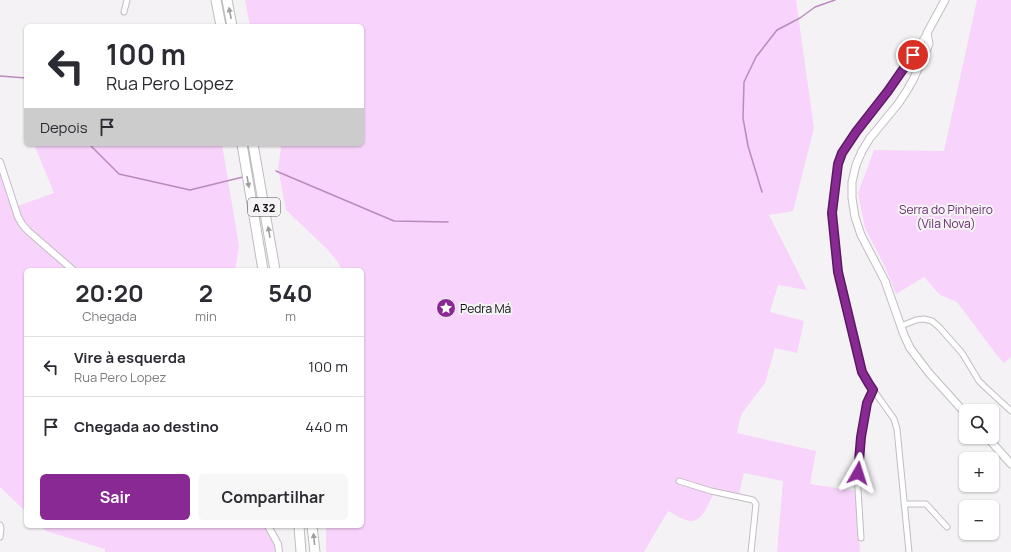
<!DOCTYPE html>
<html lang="pt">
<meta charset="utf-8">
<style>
body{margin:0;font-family:Manrope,sans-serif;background:#f7f7f7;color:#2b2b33;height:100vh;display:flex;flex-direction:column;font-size:15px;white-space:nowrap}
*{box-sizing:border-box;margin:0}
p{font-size:13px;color:#7c7c81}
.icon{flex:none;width:22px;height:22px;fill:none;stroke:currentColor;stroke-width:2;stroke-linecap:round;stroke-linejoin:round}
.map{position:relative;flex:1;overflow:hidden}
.sheet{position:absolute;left:24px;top:268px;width:340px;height:260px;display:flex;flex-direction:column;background:#fff;border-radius:6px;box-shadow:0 1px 3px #0004}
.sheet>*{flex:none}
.top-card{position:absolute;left:24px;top:24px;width:340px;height:122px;border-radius:6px;box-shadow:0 1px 3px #0004;background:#fff;color:#2b2b33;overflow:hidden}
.controls{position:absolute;left:959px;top:404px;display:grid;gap:8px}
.controls a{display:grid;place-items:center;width:40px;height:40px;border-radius:6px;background:#fff;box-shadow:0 1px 3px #0004;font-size:20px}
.pin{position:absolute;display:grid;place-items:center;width:34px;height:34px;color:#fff;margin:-17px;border:2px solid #fff;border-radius:50%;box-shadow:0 1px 4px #0007}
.me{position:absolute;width:44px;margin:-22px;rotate:6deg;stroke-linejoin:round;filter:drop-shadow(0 0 3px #0008)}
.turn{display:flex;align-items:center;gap:14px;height:84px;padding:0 16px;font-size:18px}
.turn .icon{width:52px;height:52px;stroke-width:2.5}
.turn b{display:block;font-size:28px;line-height:34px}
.then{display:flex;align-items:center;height:38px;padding:0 16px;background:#0003;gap:8px;font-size:15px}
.eta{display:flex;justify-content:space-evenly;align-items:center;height:68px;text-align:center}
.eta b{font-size:24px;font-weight:700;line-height:28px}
.primary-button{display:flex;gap:8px;margin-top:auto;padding:8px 16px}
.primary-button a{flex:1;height:46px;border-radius:6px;background:#892a94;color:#fff;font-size:16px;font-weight:700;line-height:46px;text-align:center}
.primary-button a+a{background:#f7f7f7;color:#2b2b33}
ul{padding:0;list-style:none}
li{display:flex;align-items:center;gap:12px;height:60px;padding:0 16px;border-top:1px solid #e1e1e2}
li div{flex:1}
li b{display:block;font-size:15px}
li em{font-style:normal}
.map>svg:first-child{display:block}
</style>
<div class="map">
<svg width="1011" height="552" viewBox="0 0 1011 552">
<rect width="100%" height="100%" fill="#f5f2f5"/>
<!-- green -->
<path fill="#f8d3fb" d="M245,0H796L814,128L793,211L769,215L807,290L778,285L770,312L804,321L797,353L775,348L765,383L743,412L740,418L737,433L816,451L810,484L856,491L860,552H777L783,481L744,473L739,494L715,489C711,499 704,521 691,521C685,521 674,514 668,511L644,552H326V526H362V270H342L337,261L327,249L286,210L278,168L281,149L280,144H362V26H250Z
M977,0H1011V357L1004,363L996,354L957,302L940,295L924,277L896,294L885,267L865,228L858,193L874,150L944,151Z
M34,144H222L239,246L235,270H26V512L0,487V166L15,207L54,193Z
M41,526H268L279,552H105V549L46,531Z"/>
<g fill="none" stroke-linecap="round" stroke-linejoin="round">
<!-- stream -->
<path stroke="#b98bbd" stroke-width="1.5" d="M0,76L26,78
M89,144L119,174L190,190L243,177
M276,171L394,221L448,222
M762,192L748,146L743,118L744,82L756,57L777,30L800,18L815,7L835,0"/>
<!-- minor casing -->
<g stroke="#bfbdc0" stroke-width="7">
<path id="minor" d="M124,12L127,0
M901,326L916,320L924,319L932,321L940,328L962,353L979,381L984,386L1011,411
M679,481L711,491L753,500L756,504L751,552
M904,504H926L947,527
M0,525L1,528L0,537
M861,538L857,473L861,437L867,403L873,390
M909,552L897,429L894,419L869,384L862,372L838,272L832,213L838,164L842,153L856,132L888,91L927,33"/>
</g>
<!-- tertiary casing -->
<g stroke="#bfbdc0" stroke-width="8">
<path id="tertiary" d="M0,162L18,217L22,224L28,231L73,270
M268,526L278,544L279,552"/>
</g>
<!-- secondary casing -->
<g stroke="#bfbdc0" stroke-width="9">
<path id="secondary" d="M945,0L927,33L929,44L913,80L906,92L898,104L870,138L862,151L856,165L852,182V198L855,217L861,235L885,281L904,335L910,348L929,373L966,414
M987,437L1011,464"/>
</g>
<!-- motorway casing -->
<g stroke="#bfbdc0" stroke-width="11">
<path id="motorway" d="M216,0L221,26
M227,0L232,26
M242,144L263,270
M253,144L275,270
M299,526L301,552
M312,526L315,552"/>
</g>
<!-- minor -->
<use href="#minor" stroke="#fff" stroke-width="5"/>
<!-- tertiary -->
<use href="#tertiary" stroke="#fff" stroke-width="6"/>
<!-- secondary -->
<use href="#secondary" stroke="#fff" stroke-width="7"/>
<!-- motorway -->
<use href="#motorway" stroke="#fff" stroke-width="9"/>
</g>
<!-- one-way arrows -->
<defs><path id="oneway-solid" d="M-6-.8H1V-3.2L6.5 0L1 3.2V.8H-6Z"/></defs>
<g fill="#9f9f9f">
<use href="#oneway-solid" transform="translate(230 13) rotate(-101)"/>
<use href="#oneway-solid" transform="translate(248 182) rotate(80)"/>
<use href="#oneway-solid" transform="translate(269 232) rotate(-100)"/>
<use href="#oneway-solid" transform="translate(314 539) rotate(-96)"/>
</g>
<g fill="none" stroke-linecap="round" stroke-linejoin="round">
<!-- route casing -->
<g stroke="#591b60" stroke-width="10">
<path id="route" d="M858,473L861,437L867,403L873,390L869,384L862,372L838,272L832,213L838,164L842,153L856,132L888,91L913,55"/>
</g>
<!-- route -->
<use href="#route" stroke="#892a94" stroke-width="7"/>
</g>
<!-- icons -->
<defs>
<g id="sight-disc" transform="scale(1)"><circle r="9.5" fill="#892a94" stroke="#f5f2f5"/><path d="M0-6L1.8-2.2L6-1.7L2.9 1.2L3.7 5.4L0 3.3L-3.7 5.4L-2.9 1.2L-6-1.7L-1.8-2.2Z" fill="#fff"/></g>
</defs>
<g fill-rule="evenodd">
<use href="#sight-disc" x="446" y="308"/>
</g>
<g text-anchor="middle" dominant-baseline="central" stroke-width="4" stroke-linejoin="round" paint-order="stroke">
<!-- shield labels -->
<rect fill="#f5f2f5" stroke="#545254" stroke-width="1" x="248" y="198" width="32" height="18" rx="3"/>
<g font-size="11" font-weight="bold" fill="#0f0e0f">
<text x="264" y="207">A 32</text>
</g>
<!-- park labels -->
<g font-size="12" fill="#662e6c" stroke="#f5f2f5">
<text x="946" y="209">Serra do Pinheiro<tspan x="946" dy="14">(Vila Nova)</tspan></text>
</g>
<!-- poi labels -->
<g font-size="12" fill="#0f0e0f" stroke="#f5f2f5" text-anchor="start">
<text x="460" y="308">Pedra Má</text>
</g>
</g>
</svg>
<div class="controls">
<a><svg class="icon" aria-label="search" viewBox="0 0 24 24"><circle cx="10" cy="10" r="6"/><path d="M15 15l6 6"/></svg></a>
<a>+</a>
<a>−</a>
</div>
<div class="pin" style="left:913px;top:55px;background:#d93025"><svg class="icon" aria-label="arrive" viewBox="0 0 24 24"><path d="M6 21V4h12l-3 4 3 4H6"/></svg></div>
<svg class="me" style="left:858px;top:473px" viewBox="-20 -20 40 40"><path d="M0-17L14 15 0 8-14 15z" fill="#892a94" stroke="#fff" stroke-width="4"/></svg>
<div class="top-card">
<div class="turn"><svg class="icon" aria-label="left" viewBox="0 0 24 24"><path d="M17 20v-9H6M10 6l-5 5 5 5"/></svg><div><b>100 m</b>Rua Pero Lopez</div></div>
<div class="then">Depois<svg class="icon" aria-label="arrive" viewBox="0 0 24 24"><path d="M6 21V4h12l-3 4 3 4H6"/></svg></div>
</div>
<section class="sheet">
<div class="eta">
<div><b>20:20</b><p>Chegada</p></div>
<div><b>2</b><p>min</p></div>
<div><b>540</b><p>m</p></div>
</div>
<ul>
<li><svg class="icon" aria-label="left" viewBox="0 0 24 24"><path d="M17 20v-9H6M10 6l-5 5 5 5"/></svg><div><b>Vire à esquerda</b><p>Rua Pero Lopez</p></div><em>100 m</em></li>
<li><svg class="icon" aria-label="arrive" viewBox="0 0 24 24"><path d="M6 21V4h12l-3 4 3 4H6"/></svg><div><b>Chegada ao destino</b></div><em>440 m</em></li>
</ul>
<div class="primary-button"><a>Sair</a><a>Compartilhar</a></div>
</section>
</div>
